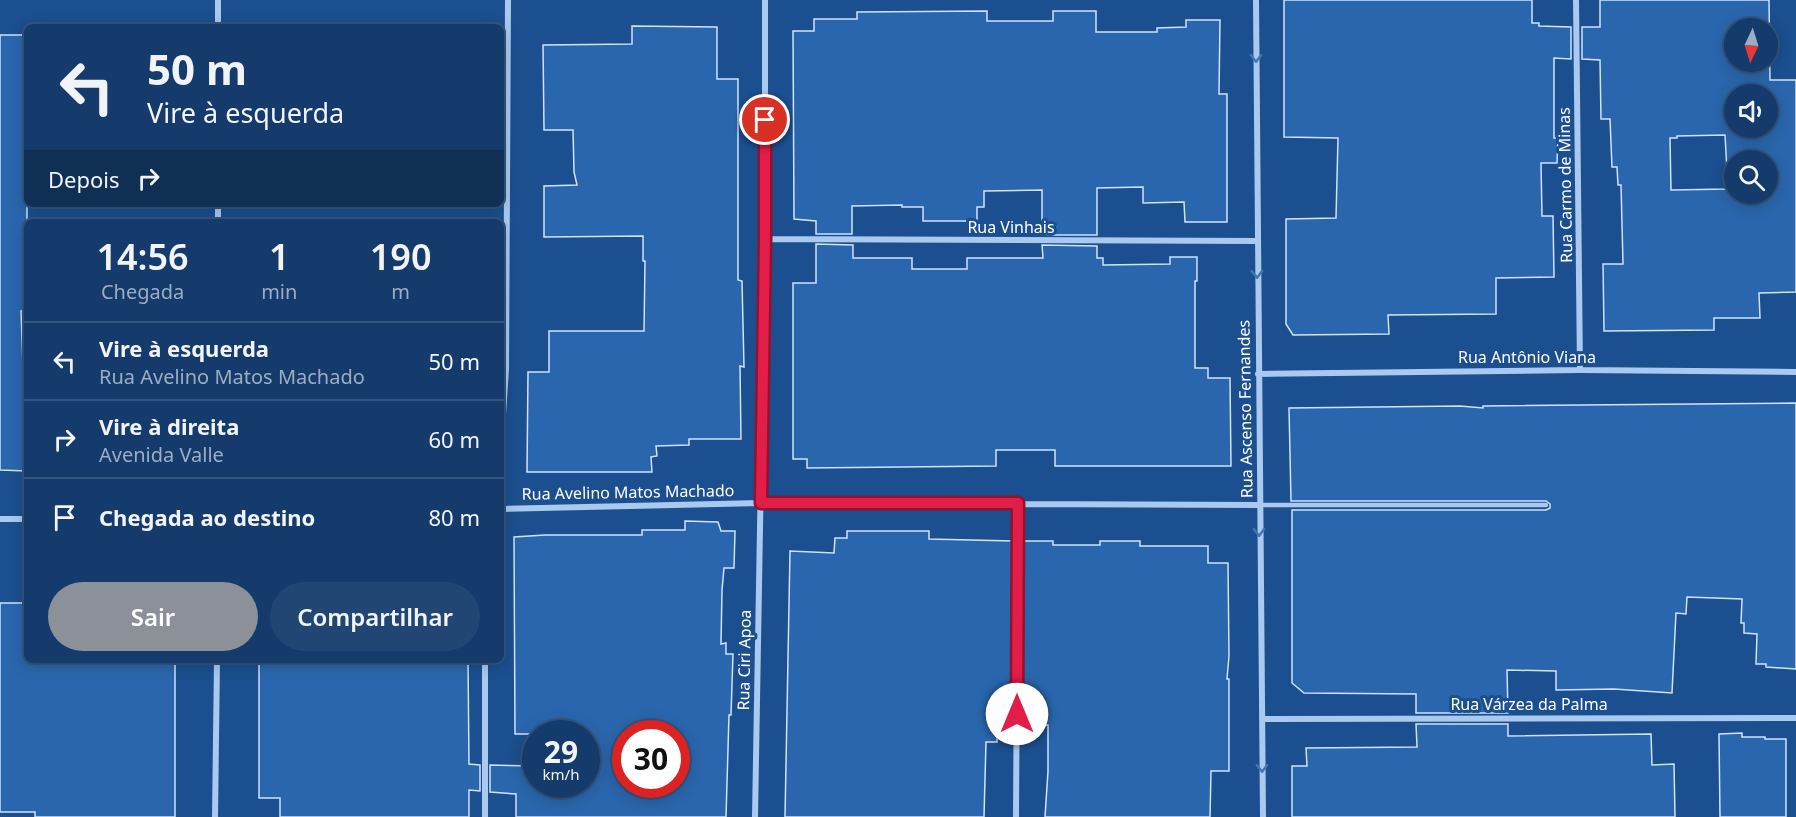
<!DOCTYPE html>
<html lang="pt">
<meta charset="utf-8">
<style>
body{margin:0;font-family:"Noto Sans",sans-serif;background:#214673;color:#f1f3f6;height:100vh;display:flex;flex-direction:column;font-size:22px;white-space:nowrap}
*{box-sizing:border-box;margin:0}
p{font-size:20px;color:#9dadc1}
.icon{flex:none;width:33px;height:33px;fill:none;stroke:currentColor;stroke-width:2;stroke-linecap:round;stroke-linejoin:round}
.map{position:relative;flex:1;overflow:hidden}
.side{position:absolute;left:24px;top:219px;width:480px;height:444px;display:flex;flex-direction:column;background:#143b6b;border-radius:9px;box-shadow:0 3px 15px #0003,0 0 0 2px #33557e}
.side>*{flex:none}
.top-card{position:absolute;left:24px;top:24px;width:480px;height:183px;border-radius:9px;box-shadow:0 3px 15px #0003,0 0 0 2px #33557e;background:#143b6b;color:#f1f3f6;overflow:hidden}
.needle{width:39px;rotate:184deg}
.fabs{position:absolute;left:1724px;top:18px;display:grid;gap:12px}
.fabs a{display:grid;place-items:center;width:54px;height:54px;border-radius:50%;background:#143b6b;box-shadow:0 3px 15px #0003,0 0 0 2px #33557e;font-size:30px}
.speed{position:absolute;left:522px;top:720px;display:flex;gap:12px;font-size:30px;font-weight:700;text-align:center}
.speed>*{display:grid;place-content:center;width:78px;height:78px;border-radius:50%;background:#143b6b;box-shadow:0 3px 15px #0003,0 0 0 2px #33557e;line-height:1}
.speed small{font-size:15px;font-weight:400}
.speed .limit{border:9px solid #d22;background:#fff;color:#111}
.pin{position:absolute;display:grid;place-items:center;width:51px;height:51px;color:#fff;margin:-26px;border:3px solid #fff;border-radius:50%;box-shadow:0 2px 6px #0007}
.me{position:absolute;width:66px;margin:-33px;rotate:0deg;stroke-linejoin:round;filter:drop-shadow(0 0 4px #0008)}
.turn{display:flex;align-items:center;gap:21px;height:126px;padding:0 24px;font-size:27px}
.turn .icon{width:78px;height:78px;stroke-width:2.5}
.turn b{display:block;font-size:42px;line-height:51px}
.then{display:flex;align-items:center;height:57px;padding:0 24px;background:#0003;gap:12px;font-size:22px}
.eta{display:flex;justify-content:space-evenly;align-items:center;height:102px;text-align:center}
.eta b{font-size:36px;font-weight:600;line-height:42px}
.cta{display:flex;gap:12px;margin-top:auto;padding:12px 24px}
.cta a{flex:1;height:69px;border-radius:36px;background:#8c9099;color:#fff;font-size:24px;font-weight:600;line-height:69px;text-align:center}
.cta a+a{background:#214673;color:#f1f3f6}
ul{padding:0;list-style:none}
li{display:flex;align-items:center;gap:18px;height:78px;padding:0 24px;border-top:2px solid #33557e}
li div{flex:1}
li b{display:block;font-size:22px}
li em{font-style:normal}
.map>svg:first-child{display:block}
</style>
<div class="map">
<svg width="1796" height="817" viewBox="0 0 1796 817">
<rect width="100%" height="100%" fill="#1b4f8f"/>
<!-- building -->
<path fill="#2a66ad" stroke="#cfe3fa" stroke-width="1.5" fill-rule="evenodd" d="M1284,0H1532V23H1539V26L1571,27V59L1554,58V138H1558L1557,163H1541L1542,216H1553L1554,277L1496,278V314L1388,315L1389,334L1293,335L1286,324V219L1336,218L1338,138L1284,137Z
M1600,0H1769L1770,80H1796V292L1759,293L1760,318H1714V330L1604,331L1603,264H1623L1621,185H1618L1617,167H1612L1610,119H1601L1600,60L1582,59V27H1600ZM1734,28H1767V62H1734ZM1734,94H1767V128H1734ZM1725,135L1728,189L1671,190L1670,138H1677V136ZM1734,160H1767V194H1734Z
M987,11V21H1053V11H1096V32H1157V28L1186,27V20H1220L1219,94H1227V222H1185L1184,202L1143,203V187L1097,188V235H1042V190L984,191V207H977V221H923V207H902V205L852,206V234H816V221L794,219L793,31H814V19H857V12Z
M632,26L717,27V79H738V280L742,281L744,367L740,366L741,439H689V445L656,446L657,456L651,457L652,472H527L528,372H549V331H644L645,261H643V236L544,237V186L577,185L574,172L573,130H544L543,45L632,44Z
M0,35H27V311H21L23,365H27V471L0,470Z
M816,244L853,245V258H912V269H967V258H1043L1042,245L1097,246V258H1103V265L1170,264V257H1197V281H1195V368H1208V378H1230L1231,466H1055V450H996V466L807,468V459H793V283H816Z
M1796,403V669L1766,667V664H1756L1757,634L1744,633V623H1741L1742,599L1687,597L1686,614L1676,613L1672,693L1614,689L1556,690V671L1507,670L1508,713H1416V694L1304,693L1292,683V510H1546L1550,508V504L1546,501H1291L1289,408L1460,406L1483,408V406Z
M685,521L718,522L721,531H735L734,568H724L722,590L721,644L726,643V654H733L731,715H729L726,817H516V794L490,792V765L536,766V784H586V734H515L514,537L545,535H642V530H685ZM626,734H676V784H626Z
M847,531H929V539L1013,541L1011,726L997,727V742H986L984,817H785L790,551L834,553L835,538H847Z
M1023,541H1053V545H1100V541H1140V546H1208V563H1228L1229,656L1227,679H1229V771H1211L1210,817H1045L1048,771V725L1022,726Z
M0,603H27V660H175V817H35V812H0Z
M259,660H468L469,764L480,765V791L469,790V817H280V798H259Z
M1416,724H1508V736L1651,734L1652,765L1674,764L1675,817H1292V766H1307L1306,748L1417,747Z
M1742,733V737H1765V739H1786V817H1720L1719,734Z"/>
<g fill="none" stroke-linecap="round" stroke-linejoin="round">
<!-- service -->
<path stroke="#a9c9ee" stroke-width="4.5" d="M1259,505H1546"/>
<!-- minor -->
<path stroke="#a9c9ee" stroke-width="6" d="M218,0V27
M1256,0L1263,817
M1576,0L1580,370
M218,204V222
M765,239L1257,241
M1258,374L1580,370L1796,372
M501,445L506,369L508,0
M501,509L761,503L1259,505
M0,519H27
M1262,719L1796,718
M215,817L217,660
M485,817V660
M755,817L765,239V0
M1016,817L1018,503"/>
</g>
<!-- one-way arrows -->
<defs><path id="oneway-chevron" d="M-2-3.5L2.5 0L-2 3.5" fill="none" stroke-width="1.6" stroke-linecap="round" stroke-linejoin="round" transform="scale(1.5)"/></defs>
<g stroke="#4674ac">
<use href="#oneway-chevron" transform="translate(1256 58) rotate(90)"/>
<use href="#oneway-chevron" transform="translate(1257 274) rotate(89)"/>
<use href="#oneway-chevron" transform="translate(1259 532) rotate(89)"/>
<use href="#oneway-chevron" transform="translate(1262 768) rotate(89)"/>
</g>
<g fill="none" stroke-linecap="round" stroke-linejoin="round">
<!-- route casing -->
<g stroke="#92132f" stroke-width="15">
<path id="route" d="M765,120V239L761,503H1018L1017,714"/>
</g>
<!-- route -->
<use href="#route" stroke="#e11d48" stroke-width="10"/>
</g>
<g text-anchor="middle" dominant-baseline="central" stroke-width="6" stroke-linejoin="round" paint-order="stroke">
<!-- street labels -->
<g font-size="16" fill="#fff" stroke="#1b4f8f">
<text transform="translate(1565 185) rotate(-91)">Rua Carmo de Minas</text>
<text x="1011" y="227">Rua Vinhais</text>
<text x="1527" y="357">Rua Antônio Viana</text>
<text transform="translate(1245 409) rotate(-91)">Rua Ascenso Fernandes</text>
<text transform="translate(628 492) rotate(-1)">Rua Avelino Matos Machado</text>
<text transform="translate(744 660) rotate(-89)">Rua Ciri Apoa</text>
<text x="1529" y="704">Rua Várzea da Palma</text>
</g>
</g>
</svg>
<div class="fabs">
<a><svg class="needle" viewBox="-14 -14 28 28"><path d="M0-13l5 13h-10z" fill="#e53935"/><path d="M0 13l5-13h-10z" fill="#9dadc1"/></svg></a>
<a><svg class="icon" aria-label="sound" viewBox="0 0 24 24"><path d="M4 9h4l5-4v14l-5-4H4zM17 9q2 3 0 6"/></svg></a>
<a><svg class="icon" aria-label="search" viewBox="0 0 24 24"><circle cx="10" cy="10" r="6"/><path d="M15 15l6 6"/></svg></a>
</div>
<div class="speed"><div>29<small>km/h</small></div><div class="limit">30</div></div>
<div class="pin" style="left:765px;top:120px;background:#d93025"><svg class="icon" aria-label="arrive" viewBox="0 0 24 24"><path d="M6 21V4h12l-3 4 3 4H6"/></svg></div>
<svg class="me" style="left:1017px;top:714px" viewBox="-20 -20 40 40"><circle r="19" fill="#fff"/><path d="M0-13L10 11 0 6-10 11z" fill="#e11d48"/></svg>
<div class="top-card">
<div class="turn"><svg class="icon" aria-label="left" viewBox="0 0 24 24"><path d="M17 20v-9H6M10 6l-5 5 5 5"/></svg><div><b>50 m</b>Vire à esquerda</div></div>
<div class="then">Depois<svg class="icon" aria-label="right" viewBox="0 0 24 24"><path d="M7 20v-9h11M14 6l5 5-5 5"/></svg></div>
</div>
<section class="side">
<div class="eta">
<div><b>14:56</b><p>Chegada</p></div>
<div><b>1</b><p>min</p></div>
<div><b>190</b><p>m</p></div>
</div>
<ul>
<li><svg class="icon" aria-label="left" viewBox="0 0 24 24"><path d="M17 20v-9H6M10 6l-5 5 5 5"/></svg><div><b>Vire à esquerda</b><p>Rua Avelino Matos Machado</p></div><em>50 m</em></li>
<li><svg class="icon" aria-label="right" viewBox="0 0 24 24"><path d="M7 20v-9h11M14 6l5 5-5 5"/></svg><div><b>Vire à direita</b><p>Avenida Valle</p></div><em>60 m</em></li>
<li><svg class="icon" aria-label="arrive" viewBox="0 0 24 24"><path d="M6 21V4h12l-3 4 3 4H6"/></svg><div><b>Chegada ao destino</b></div><em>80 m</em></li>
</ul>
<div class="cta"><a>Sair</a><a>Compartilhar</a></div>
</section>
</div>
